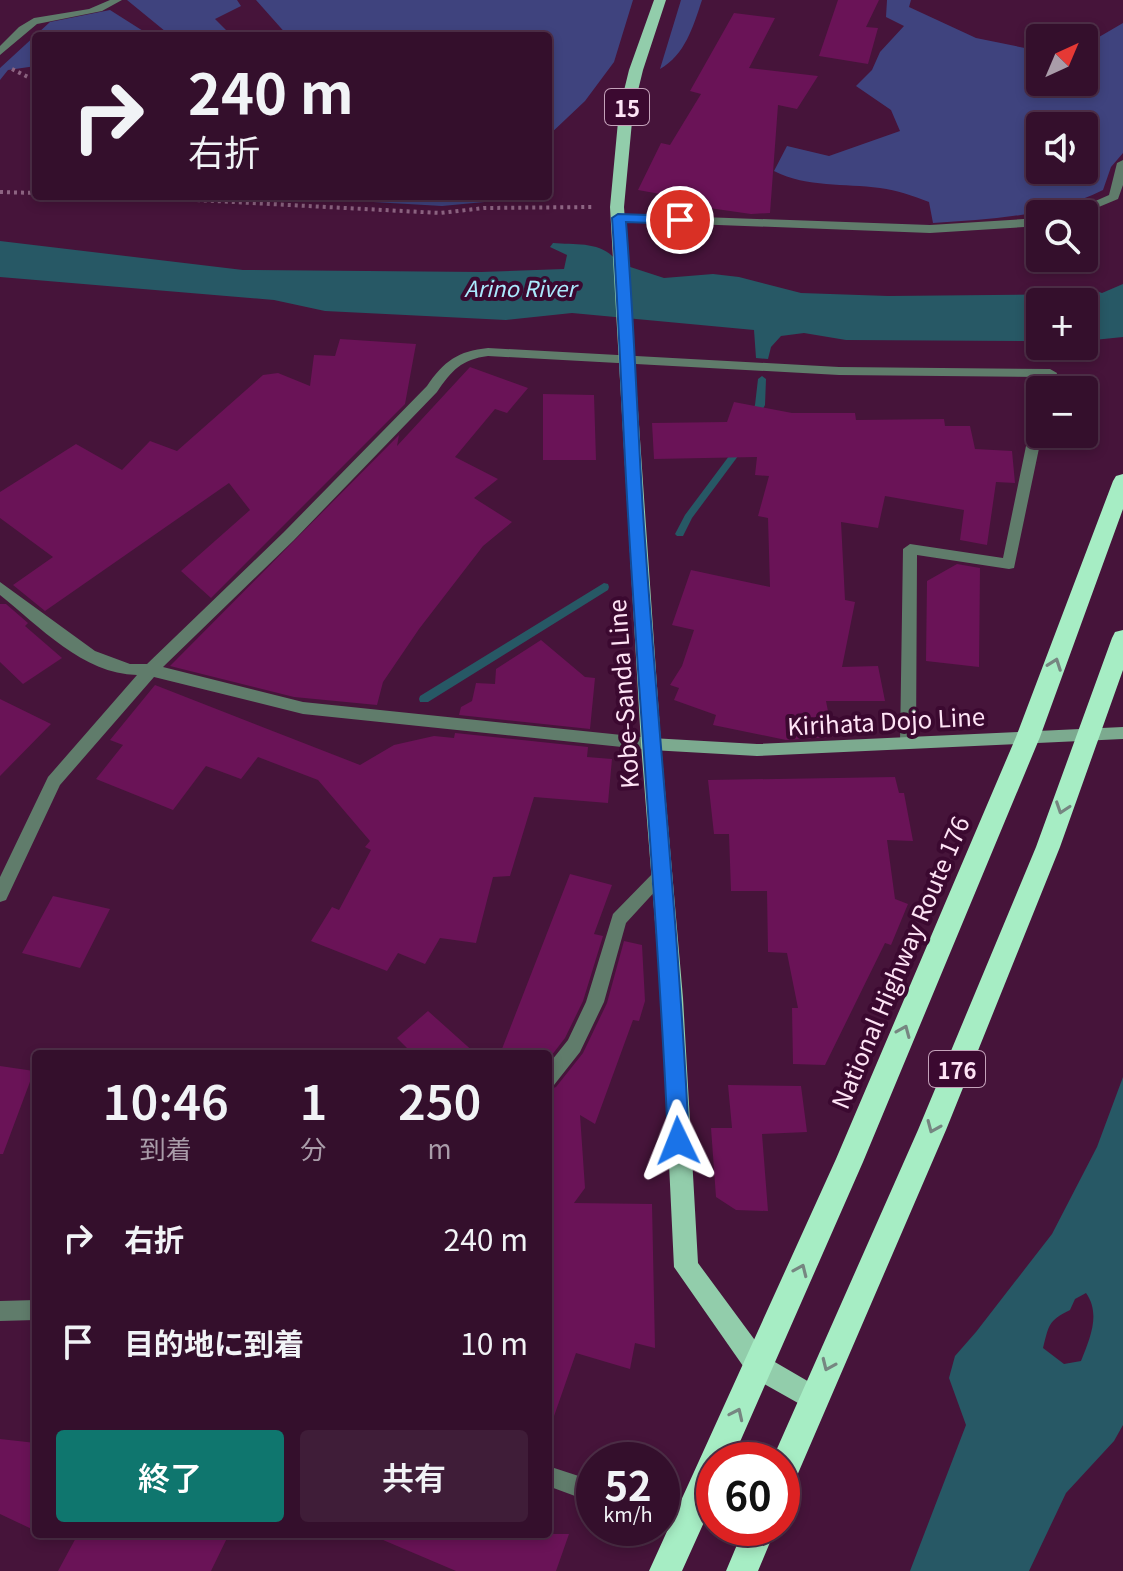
<!DOCTYPE html>
<html lang="ja">
<meta charset="utf-8">
<style>
body{margin:0;font-family:Georgia,"Noto Sans JP",serif;background:#3f1d38;color:#f1f3f6;height:100vh;display:flex;flex-direction:column;font-size:30px;white-space:nowrap}
*{box-sizing:border-box;margin:0}
p{font-size:26px;color:#a99ca9}
.icon{flex:none;width:44px;height:44px;fill:none;stroke:currentColor;stroke-width:2;stroke-linecap:round;stroke-linejoin:round}
.map{position:relative;flex:1;overflow:hidden}
.side{position:absolute;left:32px;top:1050px;width:520px;height:488px;display:flex;flex-direction:column;background:#340f2c;border-radius:8px;box-shadow:0 4px 12px #0003,0 0 0 2px #4e2f48}
.side>*{flex:none}
.guide{position:absolute;left:32px;top:32px;width:520px;height:168px;border-radius:8px;box-shadow:0 4px 12px #0003,0 0 0 2px #4e2f48;background:#340f2c;color:#f1f3f6;overflow:hidden}
.needle{width:52px;rotate:44deg}
.buttons{position:absolute;left:1026px;top:24px;display:grid;gap:16px}
.buttons a{display:grid;place-items:center;width:72px;height:72px;border-radius:8px;background:#340f2c;box-shadow:0 4px 12px #0003,0 0 0 2px #4e2f48;font-size:40px}
.speed{position:absolute;left:576px;top:1442px;display:flex;gap:16px;font-size:40px;font-weight:700;text-align:center}
.speed>*{display:grid;place-content:center;width:104px;height:104px;border-radius:50%;background:#340f2c;box-shadow:0 4px 12px #0003,0 0 0 2px #4e2f48;line-height:1}
.speed small{font-size:20px;font-weight:400}
.speed .limit{border:12px solid #d22;background:#fff;color:#111}
.pin{position:absolute;display:grid;place-items:center;width:68px;height:68px;color:#fff;margin:-34px;border:4px solid #fff;border-radius:50%;box-shadow:0 2px 8px #0007}
.me{position:absolute;width:88px;margin:-44px;rotate:358deg;stroke-linejoin:round;filter:drop-shadow(0 0 6px #0008)}
.turn{display:flex;align-items:center;gap:28px;height:168px;padding:0 24px;font-size:36px}
.turn .icon{width:104px;height:104px;stroke-width:2.5}
.turn b{display:block;font-size:56px;line-height:68px}
.eta{display:flex;justify-content:space-evenly;align-items:center;height:136px;text-align:center}
.eta b{font-size:48px;font-weight:600;line-height:56px}
.cta{display:flex;gap:16px;margin-top:auto;padding:16px 24px}
.cta a{flex:1;height:92px;border-radius:8px;background:#0f766e;color:#fff;font-size:32px;font-weight:600;line-height:92px;text-align:center}
.cta a+a{background:#3f1d38;color:#f1f3f6}
ul{padding:0;list-style:none}
li{display:flex;align-items:center;gap:24px;height:104px;padding:0 24px}
li div{flex:1}
li b{display:block;font-size:30px}
li em{font-style:normal}
.map>svg:first-child{display:block}
</style>
<div class="map">
<svg width="1123" height="1571" viewBox="0 0 1123 1571">
<rect width="100%" height="100%" fill="#46143a"/>
<!-- green -->
<path fill="#3f437e" fill-rule="evenodd" d="M127,0H237L241,6L215,19L232,36H171Z
M256,0H633L614,62L585,101L548,136V36H288Z
M681,0H702C693,27 685,55 660,69Z
M887,0H911L909,7L976,38L1040,51V82H1084V51L1099,37L1123,23V153L1111,167L1103,190C1049,217 991,219 933,223L929,202C913,196 897,190 880,188C844,183 808,188 774,171L787,146L829,156L900,131L891,110L856,86L872,70L880,52L904,26L886,17ZM1040,126H1084V170H1040Z
M110,10L151,36H36V66L8,70L0,80V68L50,22Z
M270,196H500L495,201L442,206Z"/>
<!-- water -->
<path fill="#275865" fill-rule="evenodd" d="M0,241L243,270L481,272L564,269L567,255L550,247L553,243C577,245 604,241 618,263L664,278L713,274L739,277L801,293L888,296L1079,294L1093,290L1102,293L1123,284V337L1084,341V302H1040V341L846,340L804,333L781,336L771,347L768,359L756,358L754,330L572,313L506,320L325,311L274,300L0,277Z
M1123,1077V1425L1114,1441L1066,1493L1029,1571H910L966,1425L949,1378L955,1356L976,1332L1052,1234L1097,1147ZM1086,1293C1101,1314 1090,1338 1081,1361L1064,1364L1043,1348C1049,1325 1048,1321 1070,1310L1075,1299Z"/>
<g fill="none" stroke-linecap="round" stroke-linejoin="round">
<!-- stream -->
<path fill="#275865" fill-rule="evenodd" d="M762,376L766,379L765,405L756,422L753,423L748,420L755,405L758,379Z
M741,443L746,446L744,448L692,518L683,536H677L675,534L685,515L738,444Z
M604,583L608,584L609,587L608,590L428,702H420L419,699L420,696Z"/>
</g>
<!-- building -->
<path fill="#6a1357" d="M838,0H879L866,27L878,28L868,64L819,56Z
M734,13L775,18L749,68L818,76L797,109L778,105L770,213L751,214L709,208L710,203L638,190L661,143L670,145L701,94L690,91Z
M340,339L416,344L405,404L211,598L181,571L250,510L229,483L45,611L13,585L53,557L0,518V492L76,444L122,470L150,441L177,451L263,375L278,373L310,386L314,355L335,356Z
M470,367L528,388L507,413L495,409L455,457L498,479L474,498L512,522L483,546L419,629L383,682L377,705L294,697L170,666L399,435L397,446Z
M543,394L594,395L596,460H543Z
M734,402L792,413H855L856,420L944,419L945,426H970L975,449L1012,451L1015,483L996,482L987,545L960,540L964,510L885,496L878,528L841,522L845,600L855,602L842,667L878,666L885,701H826L833,737L786,740L713,725L716,715L674,700L679,688L670,685L682,666L694,630L672,625L691,570L770,587L768,518L758,516L769,476L755,475L757,457L654,459L652,423L727,422Z
M957,564L980,568L979,667L926,661L927,581Z
M0,604H6L28,623L25,626L62,658L23,684L0,662Z
M541,640L585,677L595,678L590,729L459,715L461,707L472,701L476,683L495,684L496,669Z
M155,685L360,765L394,745L434,736L454,738L455,733L588,747L587,757L612,759L608,803L534,797L510,876L493,877L476,943L440,938L425,964L398,953L387,971L311,941L332,907L339,910L371,850L365,847L370,841L318,780L258,757L241,779L206,766L173,810L96,779L123,745L110,740Z
M0,699L51,724L0,776Z
M895,777L899,793H904L913,841L887,840L895,899L908,904L891,945L885,943L825,1065L793,1064L792,1008H798L787,953L768,952L767,891H731L729,834H714L708,780Z
M570,874L612,885L594,934L603,936L583,1001L565,1038L548,1060V1054H500Z
M53,896L110,909L80,968L22,953Z
M624,941L642,945L645,1001L639,1021L633,1020L595,1124L580,1115L585,1188L574,1203L652,1204L655,1348L635,1343L630,1369L576,1353L553,1419L548,1418V1090L556,1087L583,1053L607,1003Z
M428,1011L476,1054H413L397,1038Z
M0,1066L34,1071L3,1154H0Z
M728,1085L801,1086L807,1132L762,1134L768,1211L736,1210L716,1197L711,1128H732Z
M0,1439L36,1443V1531L0,1514Z
M78,1534H229L211,1571H58Z
M369,1534H569L556,1571H456Z"/>
<g fill="none" stroke-linecap="round" stroke-linejoin="round">
<!-- path -->
<path stroke="#8d6482" stroke-width="4" stroke-dasharray="3 4" stroke-linecap="butt" d="M12,69L36,81
M0,192L36,193
M120,196L440,213L484,208L592,207"/>
<!-- street -->
<path fill="#607c6b" fill-rule="evenodd" d="M110,0H122L102,11L37,24L0,55V46L19,27L34,18L89,9Z
M1123,160V185L1118,199L1082,214H1066L1109,195L1117,163Z
M618,214L930,225L1040,218V226L930,233L614,221L612,218Z
M488,348L839,367L1050,369L1057,373L1053,390L1040,391L1042,377L839,375L488,356C462,359 451,371 437,392L294,540L163,667L303,702L651,738L657,740L659,744L657,748L651,750L303,714L154,677L60,785L6,900L0,902V877L48,777L137,675C83,674 39,626 0,595V582L95,651L130,664H147L284,532L427,386C444,361 458,351 488,348Z
M1040,408V434H1042L1014,568L1009,569L917,555L916,743L914,747H902L900,743L903,549L910,544L1003,558L1033,412Z
M662,868L668,870L670,875L626,923L604,1002L580,1052L554,1085L548,1087V1065L568,1040L586,1002L613,914L656,870Z
M36,1300V1320L0,1321V1301Z
M548,1466L594,1481V1503L548,1486Z
M662,1505L695,1516L698,1524L695,1532L687,1535L662,1527Z"/>
<!-- secondary -->
<path fill="#7caa8f" fill-rule="evenodd" d="M1123,727V739L757,756L651,750L645,748L643,744L645,740L651,738L757,744Z"/>
<!-- primary -->
<path fill="#92cdab" fill-rule="evenodd" d="M654,0H666L643,70L633,111L624,207L661,744L683,998L698,1263L768,1358L823,1390L827,1399L823,1408L814,1412L750,1376L674,1267L661,998L641,744L610,207L619,111L629,70Z"/>
<!-- highway -->
<path fill="#a6edc4" fill-rule="evenodd" d="M1123,474V509L1040,737L863,1162L732,1460H714V1500L682,1571H649L836,1159L1016,737L1113,481L1116,476Z
M1123,630V670L1060,847L946,1130L793,1485L782,1490V1460H772L918,1130L1036,847L1112,638L1115,632Z
M744,1528H776L758,1571H726Z"/>
</g>
<!-- one-way arrows -->
<defs><path id="oneway-chevron" d="M-2-3.5L2.5 0L-2 3.5" fill="none" stroke-width="1.6" stroke-linecap="round" stroke-linejoin="round" transform="scale(2)"/></defs>
<g stroke="#768681">
<use href="#oneway-chevron" transform="translate(1055 664) rotate(-70)"/>
<use href="#oneway-chevron" transform="translate(1062 808) rotate(109)"/>
<use href="#oneway-chevron" transform="translate(904 1031) rotate(-67)"/>
<use href="#oneway-chevron" transform="translate(933 1127) rotate(113)"/>
<use href="#oneway-chevron" transform="translate(801 1270) rotate(-66)"/>
<use href="#oneway-chevron" transform="translate(828 1365) rotate(114)"/>
<use href="#oneway-chevron" transform="translate(737 1414) rotate(-65)"/>
</g>
<!-- route -->
<path fill="#1a73e8" stroke="#114b97" stroke-width="2" d="M618,214L680,216L687,220L680,224L626,222C634,319 637,416 643,512C657,722 679,931 689,1141L686,1148L678,1151L671,1148L668,1141C659,931 640,723 628,514C622,415 619,316 612,218Z"/>
<g text-anchor="middle" dominant-baseline="central" stroke-width="8" stroke-linejoin="round" paint-order="stroke">
<!-- shield labels -->
<g fill="#3b0930" stroke="#c4a2ba" stroke-width="2">
<rect x="605" y="89" width="44" height="36" rx="6"/>
<rect x="929" y="1051" width="56" height="36" rx="6"/>
</g>
<g font-size="22" font-weight="bold" fill="#fee3f5">
<text x="627" y="107">15</text>
<text x="957" y="1069">176</text>
</g>
<!-- far-water labels -->
<g font-size="22" font-style="italic" fill="#abeafd" stroke="#3b0930">
<text x="520" y="287">Arino River</text>
</g>
<!-- street labels -->
<g font-size="24" fill="#fee3f5" stroke="#3b0930">
<text transform="translate(622 694) rotate(-94)">Kobe-Sanda Line</text>
<text transform="translate(886 720) rotate(-3)">Kirihata Dojo Line</text>
<text transform="translate(899 962) rotate(-67)">National Highway Route 176</text>
</g>
</g>
</svg>
<div class="buttons">
<a><svg class="needle" viewBox="-14 -14 28 28"><path d="M0-13l5 13h-10z" fill="#e53935"/><path d="M0 13l5-13h-10z" fill="#a99ca9"/></svg></a>
<a><svg class="icon" aria-label="sound" viewBox="0 0 24 24"><path d="M4 9h4l5-4v14l-5-4H4zM17 9q2 3 0 6"/></svg></a>
<a><svg class="icon" aria-label="search" viewBox="0 0 24 24"><circle cx="10" cy="10" r="6"/><path d="M15 15l6 6"/></svg></a>
<a>+</a>
<a>−</a>
</div>
<div class="speed"><div>52<small>km/h</small></div><div class="limit">60</div></div>
<div class="pin" style="left:680px;top:220px;background:#d93025"><svg class="icon" aria-label="arrive" viewBox="0 0 24 24"><path d="M6 21V4h12l-3 4 3 4H6"/></svg></div>
<svg class="me" style="left:678px;top:1141px" viewBox="-20 -20 40 40"><path d="M0-17L14 15 0 8-14 15z" fill="#1a73e8" stroke="#fff" stroke-width="4"/></svg>
<div class="guide">
<div class="turn"><svg class="icon" aria-label="right" viewBox="0 0 24 24"><path d="M7 20v-9h11M14 6l5 5-5 5"/></svg><div><b>240 m</b>右折</div></div>
</div>
<section class="side">
<div class="eta">
<div><b>10:46</b><p>到着</p></div>
<div><b>1</b><p>分</p></div>
<div><b>250</b><p>m</p></div>
</div>
<ul>
<li><svg class="icon" aria-label="right" viewBox="0 0 24 24"><path d="M7 20v-9h11M14 6l5 5-5 5"/></svg><div><b>右折</b></div><em>240 m</em></li>
<li><svg class="icon" aria-label="arrive" viewBox="0 0 24 24"><path d="M6 21V4h12l-3 4 3 4H6"/></svg><div><b>目的地に到着</b></div><em>10 m</em></li>
</ul>
<div class="cta"><a>終了</a><a>共有</a></div>
</section>
</div>
